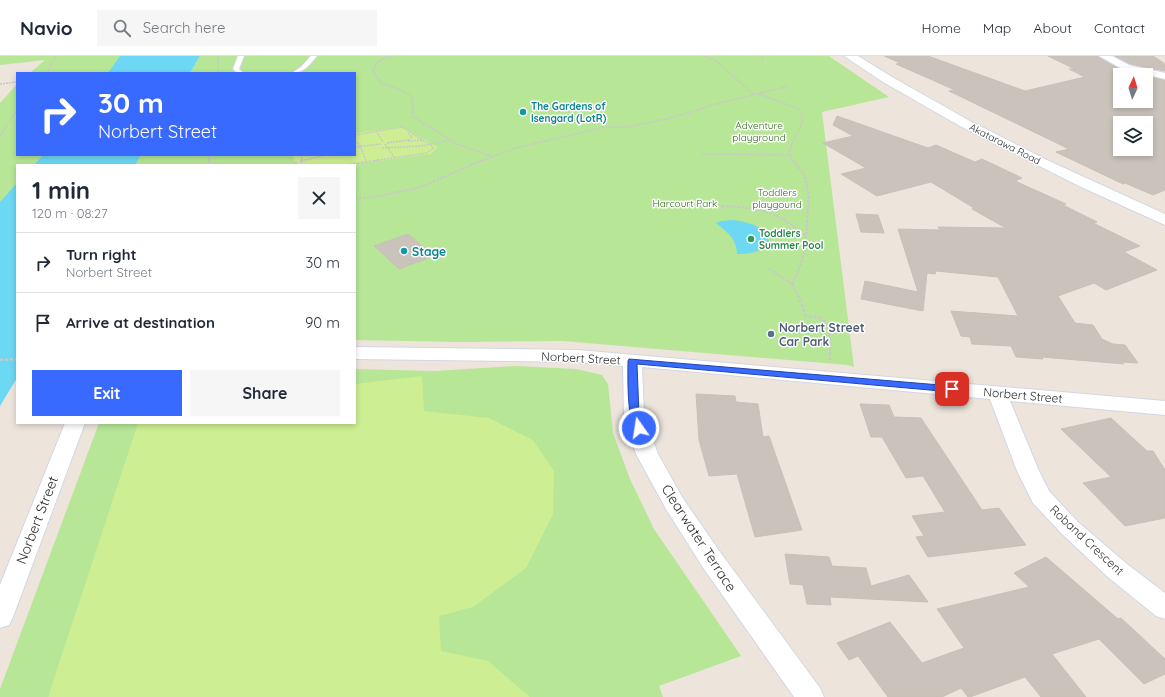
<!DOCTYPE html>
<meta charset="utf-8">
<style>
body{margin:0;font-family:Quicksand,sans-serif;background:#f6f6f7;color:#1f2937;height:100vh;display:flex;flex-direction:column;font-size:15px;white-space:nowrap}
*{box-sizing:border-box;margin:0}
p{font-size:13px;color:#747a83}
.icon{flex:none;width:22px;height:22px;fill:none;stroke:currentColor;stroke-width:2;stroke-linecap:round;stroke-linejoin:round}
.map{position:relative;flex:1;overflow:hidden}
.side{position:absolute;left:16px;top:108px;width:340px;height:260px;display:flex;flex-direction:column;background:#fff;border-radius:0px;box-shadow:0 2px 6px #0003}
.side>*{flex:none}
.hud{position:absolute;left:16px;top:16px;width:340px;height:84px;border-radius:0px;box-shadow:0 2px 6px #0003;background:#386aff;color:#fff;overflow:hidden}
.needle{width:26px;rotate:4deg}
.controls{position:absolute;left:1113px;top:12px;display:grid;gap:8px}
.controls a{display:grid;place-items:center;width:40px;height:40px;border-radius:0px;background:#fff;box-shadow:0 2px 6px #0003;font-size:20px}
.pin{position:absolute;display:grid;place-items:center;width:34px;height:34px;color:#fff;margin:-17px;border-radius:8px;box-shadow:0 2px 6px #0006}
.me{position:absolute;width:44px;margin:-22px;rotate:347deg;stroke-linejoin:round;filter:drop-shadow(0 0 3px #0008)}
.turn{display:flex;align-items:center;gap:14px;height:84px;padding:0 16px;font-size:18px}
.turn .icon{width:52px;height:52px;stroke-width:2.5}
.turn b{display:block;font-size:28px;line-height:34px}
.round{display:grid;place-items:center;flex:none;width:42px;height:42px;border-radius:0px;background:#f6f6f7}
.summary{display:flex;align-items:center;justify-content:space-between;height:68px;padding:0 16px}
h1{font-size:24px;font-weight:700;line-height:30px}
.primary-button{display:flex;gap:8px;margin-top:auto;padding:8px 16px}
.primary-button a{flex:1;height:46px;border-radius:0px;background:#386aff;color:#fff;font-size:16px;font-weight:700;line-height:46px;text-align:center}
.primary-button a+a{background:#f6f6f7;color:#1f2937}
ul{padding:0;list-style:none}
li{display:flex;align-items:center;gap:12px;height:60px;padding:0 16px;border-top:1px solid #e0e1e3}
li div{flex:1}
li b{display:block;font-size:15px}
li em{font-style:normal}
header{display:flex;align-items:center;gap:24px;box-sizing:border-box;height:56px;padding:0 20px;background:#fff;border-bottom:1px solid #e0e1e3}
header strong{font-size:19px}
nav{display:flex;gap:22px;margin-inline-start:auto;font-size:14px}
.search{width:280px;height:36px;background:#f6f6f7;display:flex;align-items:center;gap:10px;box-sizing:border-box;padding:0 14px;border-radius:0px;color:#747a83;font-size:15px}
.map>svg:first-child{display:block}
</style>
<header>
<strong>Navio</strong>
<div class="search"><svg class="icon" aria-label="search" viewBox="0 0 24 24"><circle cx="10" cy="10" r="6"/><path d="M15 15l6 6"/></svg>Search here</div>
<nav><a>Home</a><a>Map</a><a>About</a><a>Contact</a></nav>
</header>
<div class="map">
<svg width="1165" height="641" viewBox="0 0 1165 641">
<rect width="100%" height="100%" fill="#ede5dc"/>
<!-- green -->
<path fill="#b7e697" d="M0,0H123L113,17H30L45,4L0,9Z
M200,0H829L889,41L822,56L854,311L847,309L563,285L458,286L355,284V109H135L141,99H355V17H190Z
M17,28V99H52L44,109H17V145L0,168V47Z
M516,310L576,313L602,319L608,328L613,377L630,423L654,473L741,600L659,630L663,641H0V633L99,367H355V313L435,315Z"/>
<!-- pitch -->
<path fill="#cdee92" d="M402,71L438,91L431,98L349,109H296L293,99H355V77Z
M422,320L424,355L489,362L533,384L554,415L553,458L526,512L473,551L439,560L441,595L488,605L530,641H48L138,367H355V328Z"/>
<!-- water -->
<path fill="#6cd8f3" d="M120,0H200L190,17H108Z
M43,99H141L135,109H34Z
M17,127V322L0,350V146Z
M732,164C747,166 765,169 769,185C762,197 749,198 737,198C737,183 727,176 716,167L721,165Z"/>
<!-- building -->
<path fill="#c9c3bb" stroke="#c9c1b6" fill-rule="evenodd" d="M884,0H928L1025,35L1085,21L1069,13H1075L1048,0H1098L1121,14L1141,19H1120V45H1146V20L1165,24V134L1153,139L1125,127L1123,128L1056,96L1069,93L949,35L955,34L896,8L900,7ZM1120,67H1146V93H1120Z
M1115,0H1153L1165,8V15L1130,8Z
M837,60L928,92L936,89L975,106L982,103L1022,122L1015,125L1066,148L1063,149L1097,166L1093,167L1140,190L1124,196L1157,214L1106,234L1094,227L1058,240L1075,267L1093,269L1102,283L1113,288L1125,289L1138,307L1122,306L1124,308L1042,301L1043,303L1016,301L1011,290L972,288L970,281L961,280L951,255L1018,260L998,221L936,215L935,218L927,217L923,255L861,243L865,225L918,236L898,173L940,174L938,171L1006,172L972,153L974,152L931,126L877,140L841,118L866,112L823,87L853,80L833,69Z
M856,158L878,159L884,177L861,176Z
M408,178L434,200L399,213L374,190Z
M696,338L735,340L736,346L758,348L763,381L769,380L802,474L755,481L737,418L709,420L699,384Z
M860,348L889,349L894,361L921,362L982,454L999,452L1026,489L928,501L916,481L924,480L912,460L945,456L923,420L906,422L882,381H871Z
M1111,362L1147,395H1153L1165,414V462L1125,470L1083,427L1111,421L1061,373Z
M785,498L829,501L832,510L866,512L871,530L909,519L928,546L830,541L831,549L807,548L803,529L790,528Z
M1046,501L1118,563L1121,562L1165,603V618L1144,628L1099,583L1052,598L1086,641H1041L1025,621L970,641H968L961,632L942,641H888L858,600L849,604L837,587L890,566L922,607L964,592L937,553L1029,531L1014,517Z"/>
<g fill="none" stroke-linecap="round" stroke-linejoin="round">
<!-- service casing -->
<g stroke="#d2d6e4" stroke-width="2">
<path id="service" d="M238,0H244L239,13L243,17H237L233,13Z
M311,0H317C310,8 304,17 292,17L301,11Z"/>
</g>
<!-- minor casing -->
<g stroke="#d2d6e4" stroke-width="2">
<path id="minor" d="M1099,0H1112L1129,9L1165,17V23L1122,13Z
M355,291L578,294L1165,345V359L1010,345L1039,415L1049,435L1078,466L1127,508L1165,537V563L1156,560L1109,522L1062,478L1033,447L1017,415L990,343L642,311L644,359L658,398L682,441L720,496L820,632L824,641H794L702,510L666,453L636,398L624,359L623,310L578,306L355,303Z
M65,367H85L13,561L9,569L0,572V529Z"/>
</g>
<!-- tertiary casing -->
<g stroke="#d2d6e4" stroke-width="2">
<path id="tertiary" d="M844,0H858L892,21L970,65L1049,105L1165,158V169L1079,130L960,70L883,26Z"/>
</g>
<!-- path-far2 -->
<path stroke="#c8c8c8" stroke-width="1.5" stroke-dasharray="2 1" stroke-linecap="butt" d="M218,0V17
M390,0L377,6L373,15L381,27L398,33L411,40L413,51L412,60L457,88L491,100
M705,0L715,4L754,39
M762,5L763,0
M47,17L56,0
M0,28L17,26
M759,38L799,53C812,73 780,86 793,105
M376,75L383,86
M355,79L402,71L432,90L433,93L426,97L373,105
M0,80L17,54
M355,85L360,89L366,105
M408,85L423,84
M387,87L409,84L412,81L408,77
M385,88L394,101
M355,91L381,88
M382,92L421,90L450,84
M702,98L790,99
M209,99V105
M301,99L302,105
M301,105L327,99
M481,105L516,92L605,71H628L671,62L716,48L789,30"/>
<!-- path-far1 -->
<path stroke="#c8c8c8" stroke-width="2" stroke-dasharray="2.5 1.5" stroke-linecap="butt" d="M209,104V109
M301,104L302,109
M301,105L306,104
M296,106V109
M345,109L379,104
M355,143L380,140L421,131L483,104
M722,153L721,150C755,151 780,155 805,180
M769,213L792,228L798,240
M792,228L801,208L805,193L809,140L805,120L793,104"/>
<!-- path -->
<path stroke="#c8c8c8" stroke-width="2.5" stroke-dasharray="3 2" stroke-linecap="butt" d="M798,239L806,260L820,262L827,267L830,282V304
M0,304L17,303"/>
<!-- service -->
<use href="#service" fill="#fff" fill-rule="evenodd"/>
<!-- minor -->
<use href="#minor" fill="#fff" fill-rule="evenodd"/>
<!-- tertiary -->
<use href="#tertiary" fill="#fff" fill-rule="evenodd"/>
</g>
<!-- route -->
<path fill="#386aff" stroke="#2445a6" d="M629,303L952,330L956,333L952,336L637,308L639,359L643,372L639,376C626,372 628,318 628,305Z"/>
<!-- markers -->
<g fill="#0f9aa8" stroke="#fff" stroke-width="1.5">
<circle cx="523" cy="56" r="4"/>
<circle cx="404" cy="195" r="4"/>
</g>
<circle fill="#2e9e5b" stroke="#fff" stroke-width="1.5" cx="751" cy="183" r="4"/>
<circle fill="#5c6f8a" stroke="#fff" stroke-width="1.5" cx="771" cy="278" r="4"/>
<g text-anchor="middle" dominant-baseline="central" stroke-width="3" stroke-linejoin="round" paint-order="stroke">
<!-- far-culture labels -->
<g font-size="10" font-weight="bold" fill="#0d838f" stroke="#fff" text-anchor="start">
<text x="531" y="50">The Gardens of<tspan x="531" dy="12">Isengard (LotR)</tspan></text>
</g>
<!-- far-park labels -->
<g font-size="10" fill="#2f6b17" stroke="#fff">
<text x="759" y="69">Adventure<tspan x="759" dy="12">playground</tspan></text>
<text x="777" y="136">Toddlers<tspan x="777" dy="12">playgound</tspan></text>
<text x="685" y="147">Harcourt Park</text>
</g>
<!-- far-street labels -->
<g font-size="10" fill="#2b2b2b" stroke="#fff">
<text transform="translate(1005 88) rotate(27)">Akatarawa Road</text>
</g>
<!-- far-leisure labels -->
<g font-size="10" font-weight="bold" fill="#27864d" stroke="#fff" text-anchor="start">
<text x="759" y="177">Toddlers<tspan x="759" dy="12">Summer Pool</tspan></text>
</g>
<!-- culture labels -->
<g font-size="12" font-weight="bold" fill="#0d838f" stroke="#fff" text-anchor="start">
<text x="412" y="195">Stage</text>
</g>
<!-- service labels -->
<g font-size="12" font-weight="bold" fill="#4e5e75" stroke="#fff" text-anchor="start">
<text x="779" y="271">Norbert Street<tspan x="779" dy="14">Car Park</tspan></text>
</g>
<!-- street labels -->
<g font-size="12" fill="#2b2b2b" stroke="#fff">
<text transform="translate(581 302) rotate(3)">Norbert Street</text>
<text transform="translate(1023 339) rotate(5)">Norbert Street</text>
<text transform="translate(1087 484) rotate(43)">Roband Crescent</text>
</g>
<!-- near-street labels -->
<g font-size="14" fill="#2b2b2b" stroke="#fff">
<text transform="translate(37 464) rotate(-69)">Norbert Street</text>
<text transform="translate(699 482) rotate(57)">Clearwater Terrace</text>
</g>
</g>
</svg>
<div class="controls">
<a><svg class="needle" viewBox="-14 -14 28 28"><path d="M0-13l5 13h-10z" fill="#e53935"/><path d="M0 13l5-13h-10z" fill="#747a83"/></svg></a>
<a><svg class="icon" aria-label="layers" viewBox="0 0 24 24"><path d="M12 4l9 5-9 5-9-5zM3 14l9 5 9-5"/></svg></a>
</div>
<div class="pin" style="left:952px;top:333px;background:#d93025"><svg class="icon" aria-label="arrive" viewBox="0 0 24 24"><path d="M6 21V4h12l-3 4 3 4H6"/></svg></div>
<svg class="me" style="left:639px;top:372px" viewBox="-20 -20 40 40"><circle r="17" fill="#386aff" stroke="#fff" stroke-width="3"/><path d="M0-11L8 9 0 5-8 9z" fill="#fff"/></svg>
<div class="hud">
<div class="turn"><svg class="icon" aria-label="right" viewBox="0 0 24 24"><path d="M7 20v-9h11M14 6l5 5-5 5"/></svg><div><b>30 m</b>Norbert Street</div></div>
</div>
<section class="side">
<div class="summary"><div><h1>1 min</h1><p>120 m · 08:27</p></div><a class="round"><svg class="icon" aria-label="close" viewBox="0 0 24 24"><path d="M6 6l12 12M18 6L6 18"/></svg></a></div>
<ul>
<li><svg class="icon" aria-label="right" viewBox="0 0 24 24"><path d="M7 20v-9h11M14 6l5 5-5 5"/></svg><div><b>Turn right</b><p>Norbert Street</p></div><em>30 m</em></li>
<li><svg class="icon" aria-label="arrive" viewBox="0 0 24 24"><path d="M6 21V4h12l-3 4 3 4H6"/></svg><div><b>Arrive at destination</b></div><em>90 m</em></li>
</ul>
<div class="primary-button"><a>Exit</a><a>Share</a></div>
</section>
</div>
